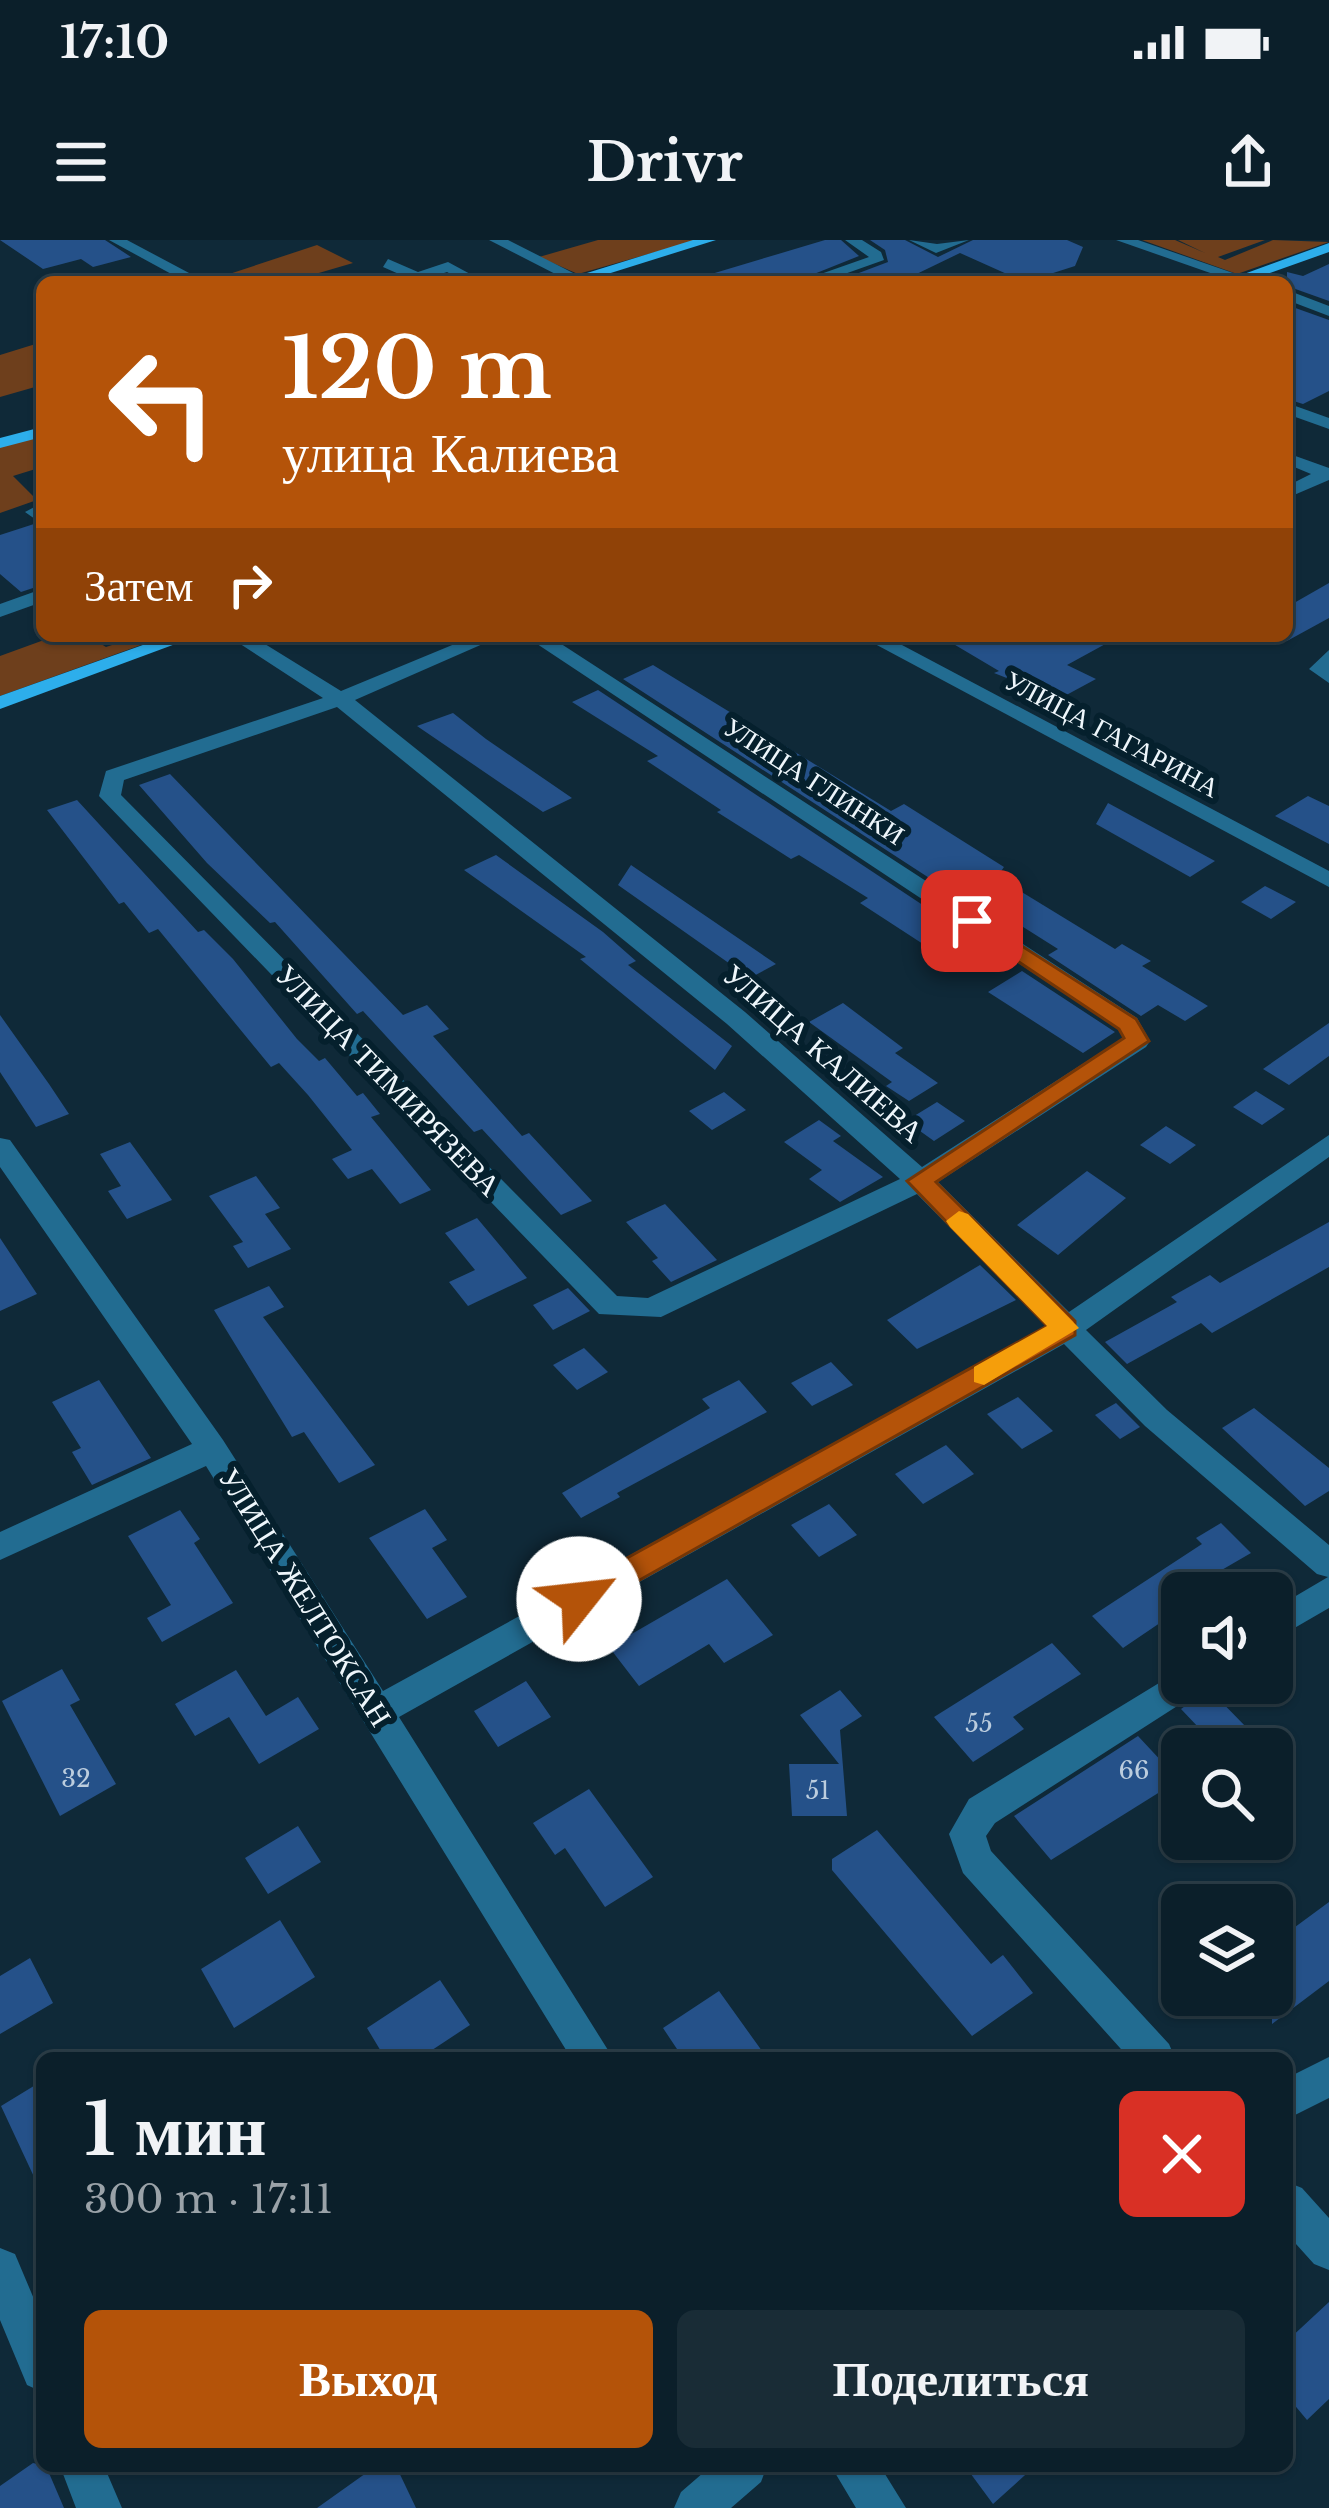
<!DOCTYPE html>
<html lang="ru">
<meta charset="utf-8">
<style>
body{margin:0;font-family:"Libre Baskerville",serif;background:#192c36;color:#f1f3f6;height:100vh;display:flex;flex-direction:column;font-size:45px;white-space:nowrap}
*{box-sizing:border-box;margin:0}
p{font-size:39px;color:#9aa2a8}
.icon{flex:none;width:66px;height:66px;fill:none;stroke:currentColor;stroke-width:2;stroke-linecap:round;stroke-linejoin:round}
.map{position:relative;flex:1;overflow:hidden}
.panel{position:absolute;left:36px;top:1812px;width:1257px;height:420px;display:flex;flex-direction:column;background:#0b1f2a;border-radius:18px;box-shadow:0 3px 9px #0004,0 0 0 3px #2b3d47}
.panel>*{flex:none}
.guide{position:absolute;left:36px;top:36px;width:1257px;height:366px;border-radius:18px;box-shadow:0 3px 9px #0004,0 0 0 3px #2b3d47;background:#b45309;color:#fff;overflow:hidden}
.tools{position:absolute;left:1161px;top:1332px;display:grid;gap:24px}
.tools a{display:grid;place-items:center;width:132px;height:132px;border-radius:18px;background:#0b1f2a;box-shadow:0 3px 9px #0004,0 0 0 3px #2b3d47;font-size:60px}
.pin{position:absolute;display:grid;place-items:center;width:102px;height:102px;color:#fff;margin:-51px;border-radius:24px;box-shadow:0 6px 18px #0006}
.me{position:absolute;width:132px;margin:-66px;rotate:61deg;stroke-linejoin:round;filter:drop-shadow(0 0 9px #0008)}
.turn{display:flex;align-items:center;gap:42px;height:252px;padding:0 48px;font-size:54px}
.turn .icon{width:156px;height:156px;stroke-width:2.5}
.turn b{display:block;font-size:84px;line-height:102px}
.then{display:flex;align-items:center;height:114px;padding:0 48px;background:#0003;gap:24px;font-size:45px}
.round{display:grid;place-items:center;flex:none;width:126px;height:126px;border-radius:18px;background:#192c36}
.headline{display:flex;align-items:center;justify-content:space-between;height:204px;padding:0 48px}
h1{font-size:72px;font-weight:800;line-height:90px}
.cta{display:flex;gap:24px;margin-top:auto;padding:24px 48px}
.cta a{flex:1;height:138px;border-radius:18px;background:#b45309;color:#fff;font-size:48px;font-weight:800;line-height:138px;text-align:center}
.cta a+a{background:#192c36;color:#f1f3f6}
.status{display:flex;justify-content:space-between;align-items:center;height:84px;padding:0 60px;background:#0b1f2a;direction:ltr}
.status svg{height:33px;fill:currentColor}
header{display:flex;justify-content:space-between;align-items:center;height:156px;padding:0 48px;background:#0b1f2a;font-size:54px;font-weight:800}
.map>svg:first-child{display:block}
</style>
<div class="status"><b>17:10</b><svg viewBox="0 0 49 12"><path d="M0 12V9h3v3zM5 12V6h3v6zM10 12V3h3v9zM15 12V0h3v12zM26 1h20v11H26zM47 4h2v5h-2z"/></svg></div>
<header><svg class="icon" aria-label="menu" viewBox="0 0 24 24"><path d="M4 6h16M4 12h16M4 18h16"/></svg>Drivr<svg class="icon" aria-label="share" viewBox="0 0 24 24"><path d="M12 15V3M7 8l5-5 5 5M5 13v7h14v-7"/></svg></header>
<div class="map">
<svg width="1329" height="2268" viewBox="0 0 1329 2268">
<rect width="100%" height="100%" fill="#0f2938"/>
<!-- green -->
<path fill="#6e3f1c" d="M598,0H698L578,34L539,17Z
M1142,0H1175L1205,13L1178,0H1265L1218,17L1225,20L1273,0L1329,2L1237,34Z
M317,5L353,23L288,42L211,40Z
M42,102V145L0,157V115Z
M35,197L42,203V227L13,236L37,260L0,273V207Z
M55,396H88L106,407L139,396H166L0,456V416Z"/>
<!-- building -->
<path fill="#255189" d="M0,0H105L131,17L93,27L81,19L43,29Z
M825,0H841L859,16L794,42H709L708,35Z
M870,0H905L938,17L973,0H1067L1083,7L1075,26L1025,42L960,13L900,42H835L888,22L885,10Z
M1329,24V61L1287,46V32L1303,36Z
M1287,65L1329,80V151L1303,164L1287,159Z
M34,284L42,288V345L21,352L0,334V295Z
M1329,343V378L1287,401V367Z
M940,396H1120L1067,425L1096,439L1059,459L994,433L999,431Z
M653,425L891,571L904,564L1004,627L997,637L1115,709L1122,704L1151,721L1142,726L1208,766L1185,781L1158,765L1141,776L1048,715L1058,709L1009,678L1000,684L623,439Z
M598,450L974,699L943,717L860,663L868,658L799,615L791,619L717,572L721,570L647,521L658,516L572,462Z
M453,473L486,499L572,558L543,572L417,486Z
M170,534L403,775L427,765L449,789L433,796L522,896L529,893L592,961L561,975L482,889L474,892L363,771L357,774L275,682L270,683L207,623L139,545Z
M1308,556L1329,566V604L1275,576Z
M77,560L198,692L204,690L233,719L297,799L319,821L325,818L357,856L363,853L380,874L371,877L431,950L400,964L372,929L348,939L332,919L352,910L308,855L279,823L271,827L158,689L149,693L124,662L119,664L47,570Z
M1108,563L1215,621L1190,637L1096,584Z
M496,615L603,692L636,721L628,725L732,806L715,830L580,719L586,717L464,630Z
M631,625L776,724L750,738L618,645Z
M1265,646L1296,662L1271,679L1241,662Z
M1022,731L1115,792L1083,813L988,752Z
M843,763L903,808L895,813L938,843L909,861L886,846L892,842L809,782Z
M0,775L49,844L69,874L36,887L0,832Z
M1329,783V816L1289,845L1263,829Z
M1256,851L1285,869L1262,885L1233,867Z
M724,852L746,870L712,890L689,871Z
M937,862L965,881L934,901L906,881Z
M819,880L841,896L833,901L883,937L840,962L809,939L822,930L784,902Z
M1166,886L1196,905L1170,924L1140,905Z
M130,902L172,960L127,979L108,951L121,946L100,914Z
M1087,931L1126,958L1058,1015L1017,985Z
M256,936L280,968L265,974L291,1009L248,1028L233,1006L243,1002L209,956Z
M665,964L717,1020L671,1042L652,1021L658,1018L626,982Z
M477,978L527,1038L468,1066L449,1042L475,1030L445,993Z
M1329,982V1027L1212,1093L1201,1083L1127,1124L1105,1102L1177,1062L1171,1057L1210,1035L1220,1043Z
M0,998L37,1054L0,1071Z
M980,1025L1016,1060L917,1109L887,1080Z
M269,1046L284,1067L263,1077L375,1225L339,1243L304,1192L292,1197L214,1070Z
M568,1048L590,1071L553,1090L533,1065Z
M584,1108L608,1132L577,1150L553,1125Z
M831,1122L853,1145L812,1166L791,1143Z
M99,1140L151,1218L92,1245L72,1212L81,1208L52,1162Z
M739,1140L767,1172L617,1253L620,1257L581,1278L562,1253L710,1168L702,1159Z
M1018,1157L1053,1191L1022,1209L987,1174Z
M1116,1163L1140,1187L1120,1199L1095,1175Z
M1254,1168L1329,1228V1251L1305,1266L1222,1188Z
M946,1205L974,1234L923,1264L895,1234Z
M829,1264L857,1295L819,1317L791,1285Z
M425,1269L447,1300L432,1308L467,1357L427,1379L369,1298Z
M180,1270L200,1299L194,1303L233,1363L162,1402L147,1378L171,1365L128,1296Z
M1221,1283L1251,1313L1182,1353V1368L1123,1408L1092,1376L1202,1304L1196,1298Z
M727,1339L773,1395L724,1423L709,1404L639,1446L609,1407Z
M1052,1403L1081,1434L1013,1477L1024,1489L973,1522L934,1477Z
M62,1429L80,1460L70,1465L116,1544L60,1576L2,1461Z
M236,1430L266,1476L298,1457L319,1489L259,1524L229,1477L195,1496L175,1464Z
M526,1441L551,1477L498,1507L474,1471Z
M1209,1449L1247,1488L1218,1508L1181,1469Z
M840,1450L862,1476L840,1490L847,1576H792L789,1524H839L800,1475Z
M1138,1496L1179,1540L1051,1620L1014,1576Z
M589,1549L653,1637L605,1667L565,1608L555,1615L533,1583Z
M298,1586L321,1622L268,1654L245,1618Z
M877,1590L991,1724L1003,1715L1033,1753L972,1796L832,1630V1619Z
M1329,1662V1741L1272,1784V1704Z
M280,1680L315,1737L234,1788L201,1729Z
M30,1718L53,1763L0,1794V1736Z
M440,1740L470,1785L420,1818H385L367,1788Z
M719,1751L767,1818H683L663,1788Z
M42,1841V1954L1,1866Z
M1329,2062V2159L1307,2180L1287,2156V2101Z
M33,2223L46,2226L64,2268H0V2246Z
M376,2226H396L416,2268H317Z
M965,2226H1035L993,2264Z"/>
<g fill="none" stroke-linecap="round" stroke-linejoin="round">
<!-- minor -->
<path fill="#226c91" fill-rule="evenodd" d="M109,0H127L206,42H186Z
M489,0H508L585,39L571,42Z
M845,0H862L881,12L884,20L822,42H798L869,17Z
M909,0L937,4L969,0L936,13Z
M1116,0H1138L1259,42H1236Z
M388,19L418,32L448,22L485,42H465L447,32L417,42L383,27Z
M1287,50L1329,66V76L1287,60Z
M1287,163L1329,178V189L1287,174Z
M1287,213L1329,228V240L1287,258V246L1311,234L1287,224Z
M42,263V284L25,272Z
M42,349V362L0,377V364Z
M228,396H252L341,451L474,396H501L355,460L745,772L922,927L1123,798L1118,789L525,396H549L1137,778L1150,801L1146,807L938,942L1069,1072L1329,895V917L1086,1090L1167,1170L1329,1305V1368L1272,1401V1370L1328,1337L1317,1334L1145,1186L1064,1104L399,1477L613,1818H571L206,1226L0,1320V1292L192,1204L0,927V898L10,900L223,1200L383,1451L1047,1086L917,954L661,1077L599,1074L99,556L106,531L323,458ZM337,467L727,784L900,939L648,1058L617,1056L121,555L124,540Z
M860,396H885L1329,631V647Z
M1329,410V443L1309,429Z
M1182,1429V1443H1201L1196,1454L995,1583L986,1596L991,1611L1169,1804L1175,1818H1129L963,1633L949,1594L969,1559Z
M1329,1817V1858L1287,1879V1838Z
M1287,1942L1302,1948L1329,1978V2030L1314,2024L1287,1994Z
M0,2008L15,2014L42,2078V2152L27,2145L0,2080Z
M60,2226H104L122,2268H76Z
M711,2226H767L761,2242L731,2268H674L681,2252Z
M831,2226H880L906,2268H856Z"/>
<!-- major -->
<path fill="#2daeeb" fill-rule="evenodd" d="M693,0H716L582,42H558Z
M1329,3V12L1245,42H1222Z
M42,187V197L0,208V198Z
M168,396H197L0,469V456Z"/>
</g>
<!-- route -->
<path fill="#b45309" stroke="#753606" stroke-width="3" d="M972,674L1136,779L1149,801L936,942L1075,1081V1095L590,1368H569L564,1359L569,1350L1047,1086L907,941L1124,798L1119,789L965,686V676Z"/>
<!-- slow -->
<path fill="#f59e0b" d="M959,971L968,974L1079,1088L984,1145L974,1142V1127L1047,1086L950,987L946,981Z"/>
<g text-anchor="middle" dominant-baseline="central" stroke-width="12" stroke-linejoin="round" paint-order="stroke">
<!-- number labels -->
<g font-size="24" fill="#bccdde">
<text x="979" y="1483">55</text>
<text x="1134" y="1530">66</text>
<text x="76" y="1538">32</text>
<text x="818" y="1550">51</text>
</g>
<!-- far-street labels -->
<g font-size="27" fill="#eef6fb" stroke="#05202d">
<text transform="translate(1112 494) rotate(28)">УЛИЦА ГАГАРИНА</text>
<text transform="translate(814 541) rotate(33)">УЛИЦА ГЛИНКИ</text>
</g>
<!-- street labels -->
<g font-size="30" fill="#eef6fb" stroke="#05202d">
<text transform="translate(823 813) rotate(41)">УЛИЦА КАЛИЕВА</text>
<text transform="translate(388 840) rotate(46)">УЛИЦА ТИМИРЯЗЕВА</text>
<text transform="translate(305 1357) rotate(58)">УЛИЦА ЖЕЛТОКСАН</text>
</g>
</g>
</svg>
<div class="tools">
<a><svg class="icon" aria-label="sound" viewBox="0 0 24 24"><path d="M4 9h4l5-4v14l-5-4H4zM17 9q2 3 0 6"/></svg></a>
<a><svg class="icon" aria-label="search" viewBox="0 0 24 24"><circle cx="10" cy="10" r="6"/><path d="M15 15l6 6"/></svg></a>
<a><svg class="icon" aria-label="layers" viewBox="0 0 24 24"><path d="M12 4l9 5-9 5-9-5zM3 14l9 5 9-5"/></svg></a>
</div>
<div class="pin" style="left:972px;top:681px;background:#d93025"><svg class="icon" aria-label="arrive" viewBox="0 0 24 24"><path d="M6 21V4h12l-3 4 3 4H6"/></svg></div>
<svg class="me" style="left:579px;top:1359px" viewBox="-20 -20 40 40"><circle r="19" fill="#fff"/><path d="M0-13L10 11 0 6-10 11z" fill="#b45309"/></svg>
<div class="guide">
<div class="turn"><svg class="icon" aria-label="left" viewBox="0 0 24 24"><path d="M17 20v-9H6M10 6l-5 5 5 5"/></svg><div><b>120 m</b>улица Калиева</div></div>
<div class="then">Затем<svg class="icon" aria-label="right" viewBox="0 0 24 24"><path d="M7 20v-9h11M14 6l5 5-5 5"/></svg></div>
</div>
<section class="panel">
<div class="headline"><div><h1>1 мин</h1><p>300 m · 17:11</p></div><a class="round" style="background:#d93025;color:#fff"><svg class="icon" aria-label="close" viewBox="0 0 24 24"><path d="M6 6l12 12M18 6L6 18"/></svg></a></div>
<div class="cta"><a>Выход</a><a>Поделиться</a></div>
</section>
</div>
